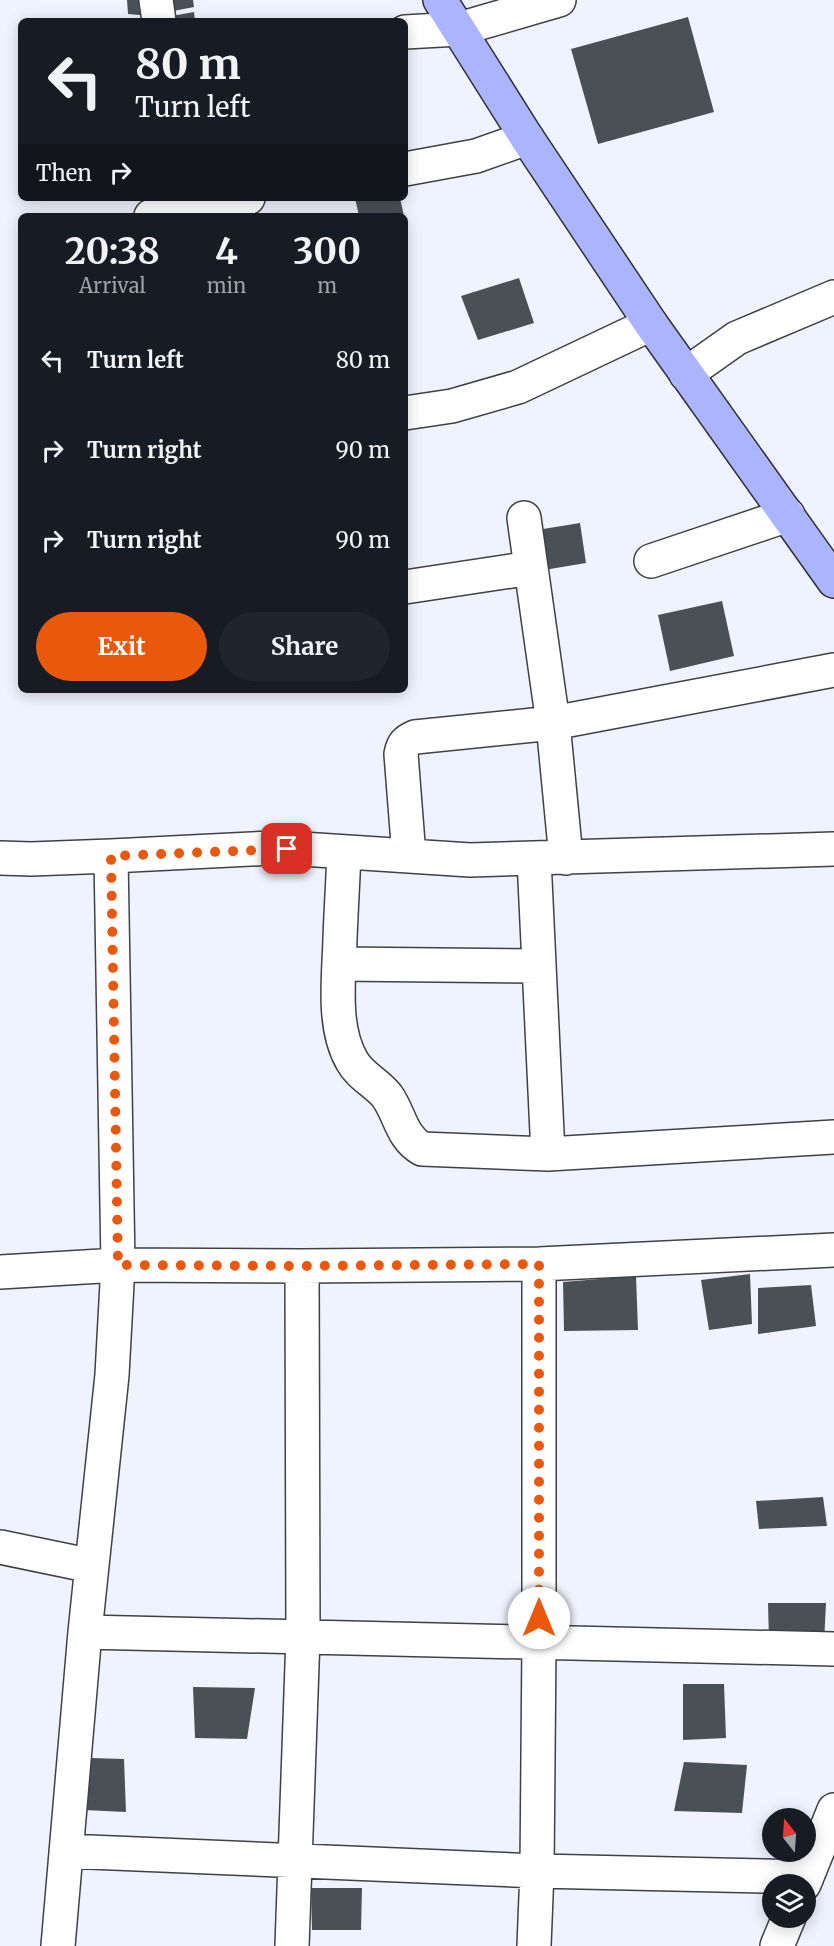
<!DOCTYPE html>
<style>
body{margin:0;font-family:Merriweather,serif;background:#20242c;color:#f1f3f6;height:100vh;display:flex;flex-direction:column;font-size:22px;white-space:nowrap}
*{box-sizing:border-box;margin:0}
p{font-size:20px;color:#9ea1a6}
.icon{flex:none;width:33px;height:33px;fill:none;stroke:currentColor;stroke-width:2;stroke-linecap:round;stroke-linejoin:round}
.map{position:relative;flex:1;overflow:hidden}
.details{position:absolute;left:18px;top:213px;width:390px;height:480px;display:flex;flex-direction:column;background:#171b24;border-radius:9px;box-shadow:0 3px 15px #0003}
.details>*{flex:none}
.banner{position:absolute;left:18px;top:18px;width:390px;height:183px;border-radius:9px;box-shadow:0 3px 15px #0003;background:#171b24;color:#f1f3f6;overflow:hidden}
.needle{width:39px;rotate:343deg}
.tools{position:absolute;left:762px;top:1808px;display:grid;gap:12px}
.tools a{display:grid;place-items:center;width:54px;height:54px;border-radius:50%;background:#171b24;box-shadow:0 3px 15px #0003;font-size:30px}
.pin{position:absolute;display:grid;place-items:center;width:51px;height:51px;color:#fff;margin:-26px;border-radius:12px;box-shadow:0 3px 9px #0006}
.me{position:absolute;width:66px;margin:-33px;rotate:0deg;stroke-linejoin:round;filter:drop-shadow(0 0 4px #0008)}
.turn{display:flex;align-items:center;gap:21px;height:126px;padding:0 18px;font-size:27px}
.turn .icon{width:78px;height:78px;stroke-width:2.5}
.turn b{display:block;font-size:42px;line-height:51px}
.then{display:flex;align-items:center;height:57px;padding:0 18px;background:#0003;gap:12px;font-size:22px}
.eta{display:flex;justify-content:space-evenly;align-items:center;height:102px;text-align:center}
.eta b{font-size:36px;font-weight:700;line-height:42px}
.primary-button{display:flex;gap:12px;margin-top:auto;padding:12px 18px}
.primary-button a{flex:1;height:69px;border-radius:36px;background:#ea580c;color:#fff;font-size:24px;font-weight:700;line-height:69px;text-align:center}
.primary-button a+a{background:#20242c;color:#f1f3f6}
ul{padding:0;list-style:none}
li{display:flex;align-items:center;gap:18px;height:90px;padding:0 18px}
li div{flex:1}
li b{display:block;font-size:22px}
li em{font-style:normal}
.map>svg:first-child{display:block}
</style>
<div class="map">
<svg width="834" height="1946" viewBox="0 0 834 1946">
<rect width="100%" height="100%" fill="#eff2ff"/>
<!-- building -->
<path fill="#4a5156" d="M127,0H151V16L128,14Z
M166,0H193L194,7L168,12Z
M194,12L195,21H167L166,17Z
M688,17L714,112L598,144L571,49Z
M355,198H400L404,216H359Z
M519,278L534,323L478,340L461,296Z
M580,523L586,563L544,570L537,530Z
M722,601L734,656L670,671L658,615Z
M750,1274L752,1324L709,1330L701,1280Z
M636,1276L638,1330L564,1331L563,1282Z
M811,1285L816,1326L758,1334V1288Z
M823,1497L827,1526L759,1529L756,1501Z
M768,1603H826L824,1643L769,1641Z
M683,1684H724L726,1738L683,1740Z
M193,1687L255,1688L247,1739L195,1738Z
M91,1758L124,1759L126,1812L84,1810Z
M684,1762L747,1765L742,1813L674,1811Z
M311,1888H362L361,1930H312Z"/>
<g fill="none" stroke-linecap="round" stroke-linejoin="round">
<!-- street casing -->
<g stroke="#414141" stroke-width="36">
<path id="street" d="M156,0L159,21
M405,32L459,29L559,0
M405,169L476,156L527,138
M151,216L248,198
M686,374L737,338L834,297
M405,413L452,406L518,387L651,324
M524,518L553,723L566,858
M651,561L788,515
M405,587L531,568
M344,852C343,881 341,910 340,939C339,977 332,1027 352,1061C360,1076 377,1083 387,1096C400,1114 401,1137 422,1149L548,1154L834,1137
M409,856L401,754C403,744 406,741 415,737L553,723L834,670
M0,858L31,859L111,856L272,848L302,849L470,860L834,849
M534,859L548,1154
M339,964L539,966
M0,1272L118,1265L302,1266L539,1264L834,1250
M0,1547L92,1566
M85,1632L834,1649
M66,1851L537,1871L807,1877
M804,1884L834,1810
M58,1946L85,1632L112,1375L118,1265L111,856
M292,1946L303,1637L302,1266
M534,1946L537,1871L539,1642V1264
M777,1946L789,1917"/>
</g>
<!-- secondary casing -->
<g stroke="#303030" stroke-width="36">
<path id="secondary" d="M440,0L527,138L651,324L834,581"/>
</g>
<!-- street -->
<use href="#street" stroke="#fff" stroke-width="33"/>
<!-- secondary -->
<use href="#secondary" stroke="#abb4fe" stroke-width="33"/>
</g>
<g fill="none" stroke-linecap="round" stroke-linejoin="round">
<!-- route -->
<path stroke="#ea580c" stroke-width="10" stroke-dasharray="0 18" d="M287,849L111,856L118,1265L302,1266L539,1264V1618"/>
</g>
</svg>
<div class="tools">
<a><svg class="needle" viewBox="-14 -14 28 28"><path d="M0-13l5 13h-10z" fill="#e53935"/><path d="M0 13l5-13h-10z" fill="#9ea1a6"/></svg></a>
<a><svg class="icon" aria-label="layers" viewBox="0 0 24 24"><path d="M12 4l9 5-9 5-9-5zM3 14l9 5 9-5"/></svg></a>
</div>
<div class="pin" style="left:287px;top:849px;background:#d93025"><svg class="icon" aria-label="arrive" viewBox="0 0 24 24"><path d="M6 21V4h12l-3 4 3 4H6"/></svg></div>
<svg class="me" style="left:539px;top:1618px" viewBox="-20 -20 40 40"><circle r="19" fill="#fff"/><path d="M0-13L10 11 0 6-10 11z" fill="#ea580c"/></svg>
<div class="banner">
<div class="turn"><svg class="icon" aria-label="left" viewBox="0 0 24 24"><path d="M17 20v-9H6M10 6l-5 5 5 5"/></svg><div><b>80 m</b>Turn left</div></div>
<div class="then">Then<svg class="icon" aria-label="right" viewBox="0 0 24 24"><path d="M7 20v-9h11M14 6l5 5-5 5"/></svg></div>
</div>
<section class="details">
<div class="eta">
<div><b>20:38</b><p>Arrival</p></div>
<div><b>4</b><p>min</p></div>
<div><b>300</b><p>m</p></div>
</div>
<ul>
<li><svg class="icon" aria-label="left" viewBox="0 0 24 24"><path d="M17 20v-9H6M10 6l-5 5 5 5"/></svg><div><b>Turn left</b></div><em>80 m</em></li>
<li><svg class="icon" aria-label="right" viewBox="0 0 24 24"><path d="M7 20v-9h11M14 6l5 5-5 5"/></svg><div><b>Turn right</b></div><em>90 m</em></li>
<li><svg class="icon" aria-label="right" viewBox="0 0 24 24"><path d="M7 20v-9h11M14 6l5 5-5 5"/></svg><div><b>Turn right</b></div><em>90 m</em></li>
</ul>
<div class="primary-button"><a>Exit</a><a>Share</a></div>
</section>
</div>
